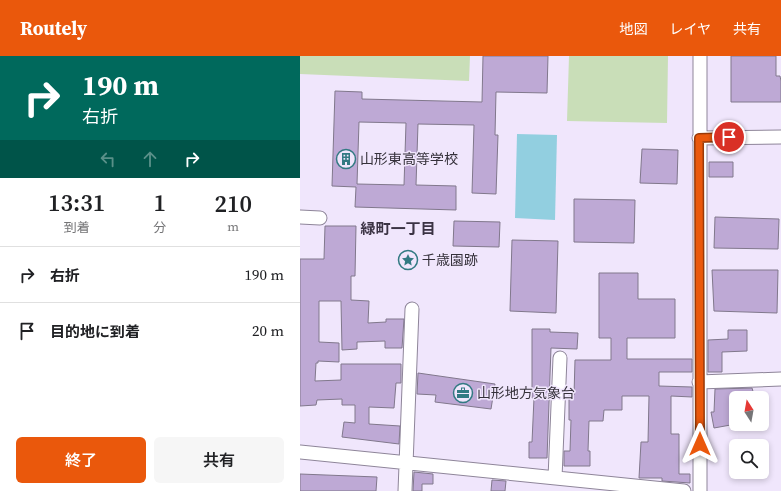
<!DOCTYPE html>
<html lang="ja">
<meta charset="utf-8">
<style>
body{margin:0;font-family:"Source Serif 4","Noto Sans JP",serif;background:#f6f6f6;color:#202124;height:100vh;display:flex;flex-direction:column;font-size:15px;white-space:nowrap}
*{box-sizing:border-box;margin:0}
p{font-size:13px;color:#757577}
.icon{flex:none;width:22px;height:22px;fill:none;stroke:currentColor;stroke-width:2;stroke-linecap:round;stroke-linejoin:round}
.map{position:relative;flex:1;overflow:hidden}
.panel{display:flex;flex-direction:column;background:#fff;width:300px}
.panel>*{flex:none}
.top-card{background:#00695c;color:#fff;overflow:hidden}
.needle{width:26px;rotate:349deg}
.fabs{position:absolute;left:429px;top:335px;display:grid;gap:8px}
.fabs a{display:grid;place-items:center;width:40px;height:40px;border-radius:6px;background:#fff;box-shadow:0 2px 6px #0003;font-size:20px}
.pin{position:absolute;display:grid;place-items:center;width:34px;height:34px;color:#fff;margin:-17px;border:2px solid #fff;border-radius:50%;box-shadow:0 1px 4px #0007}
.me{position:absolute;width:44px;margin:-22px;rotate:0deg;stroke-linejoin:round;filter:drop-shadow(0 0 3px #0008)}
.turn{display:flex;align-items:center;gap:14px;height:84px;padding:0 16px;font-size:18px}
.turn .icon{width:52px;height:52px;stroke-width:2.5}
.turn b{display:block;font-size:28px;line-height:34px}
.lanes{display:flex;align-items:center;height:38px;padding:0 16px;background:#0003;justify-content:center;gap:20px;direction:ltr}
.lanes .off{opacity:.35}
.eta{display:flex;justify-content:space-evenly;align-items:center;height:68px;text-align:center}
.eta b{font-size:24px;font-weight:600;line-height:28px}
.cta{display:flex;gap:8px;margin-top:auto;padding:8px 16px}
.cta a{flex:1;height:46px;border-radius:6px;background:#ea580c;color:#fff;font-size:16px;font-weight:600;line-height:46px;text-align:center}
.cta a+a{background:#f6f6f6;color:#202124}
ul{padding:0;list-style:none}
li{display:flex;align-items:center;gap:12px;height:56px;padding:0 16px;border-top:1px solid #e0e0e0}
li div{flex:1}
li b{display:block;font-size:15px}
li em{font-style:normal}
header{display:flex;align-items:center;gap:24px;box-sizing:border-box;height:56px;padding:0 20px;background:#ea580c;color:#fff}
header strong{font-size:19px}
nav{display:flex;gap:22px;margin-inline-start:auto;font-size:14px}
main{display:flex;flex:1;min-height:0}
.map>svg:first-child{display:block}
</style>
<header>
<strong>Routely</strong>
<nav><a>地図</a><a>レイヤ</a><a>共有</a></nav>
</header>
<main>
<section class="panel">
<div class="top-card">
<div class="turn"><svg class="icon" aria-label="right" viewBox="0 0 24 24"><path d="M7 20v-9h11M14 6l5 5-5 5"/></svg><div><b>190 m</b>右折</div></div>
<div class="lanes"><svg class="icon off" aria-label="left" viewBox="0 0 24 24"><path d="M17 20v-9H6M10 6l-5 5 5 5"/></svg><svg class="icon off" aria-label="ahead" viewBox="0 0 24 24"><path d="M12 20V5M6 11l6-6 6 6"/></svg><svg class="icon" aria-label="right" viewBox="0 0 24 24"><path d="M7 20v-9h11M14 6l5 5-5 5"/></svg></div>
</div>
<div class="eta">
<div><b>13:31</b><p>到着</p></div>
<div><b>1</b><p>分</p></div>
<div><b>210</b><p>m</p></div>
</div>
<ul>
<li><svg class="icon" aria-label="right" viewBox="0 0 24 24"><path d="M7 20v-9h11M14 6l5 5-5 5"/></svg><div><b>右折</b></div><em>190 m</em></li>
<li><svg class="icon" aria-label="arrive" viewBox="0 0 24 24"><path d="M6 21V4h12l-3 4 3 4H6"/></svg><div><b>目的地に到着</b></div><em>20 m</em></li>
</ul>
<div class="cta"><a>終了</a><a>共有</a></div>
</section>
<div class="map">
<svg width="481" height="435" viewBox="0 0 481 435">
<rect width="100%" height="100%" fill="#f0e6fc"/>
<!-- green -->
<path fill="#c9deb8" d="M0,0H170L169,25L0,18Z
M269,0H368L367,67L267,65Z"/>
<!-- water -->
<path fill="#92cfe0" d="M217,78L257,79L255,164L215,162Z"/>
<!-- building -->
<path fill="#bea9d5" stroke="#81788c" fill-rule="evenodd" d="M183,0H248L247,37L196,36L195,79H198L196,138L172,137L174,69L118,68L116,129L156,130V154L55,151L56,131L32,130L35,35L62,36V43L182,46ZM59,66L106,67L104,129L57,128Z
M431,0H476V20H480L481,25V46H431Z
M342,93L378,94L377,128L340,127Z
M409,106H433V121H409Z
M274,143L335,144L334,187L274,186Z
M415,161L479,163L478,193L414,192Z
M154,165L200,166L199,191L153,190Z
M25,170H56L55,220H51V244L69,245L68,267L86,266V263H104L102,292H85V285L57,286V293L42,294L41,245H19V286L39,287V306L18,305V307H16L15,325L41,324V308H101V327H96L94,352L69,351V368L100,370L99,388L42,381L44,366L55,367V349H42V343L17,344L16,349L0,350V203H24Z
M212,184L258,185L256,257L210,255Z
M412,214H478L477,257L414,255Z
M299,217H338V243H375V282H327V303H392V316H359V330L392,331V341L371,340V378H379V418H390V427L362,425V422H339L341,386H348L349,340H322V354H304L303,365H289L288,395H290V410H264V395H270L271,364H269V339H274L275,304H311V282H299Z
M232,273H250V276L278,277L277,293L251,292L247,402H229V386H232L234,342H232Z
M428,274H447V295L422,296V316H408V284L428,283Z
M118,317L195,328L191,353L135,346L136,339L117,338Z
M452,332L455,342H436V368L414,372L411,356H414L415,333Z
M114,416L133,418V428H122V435H113Z
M0,418L77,421L76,435H0Z
M192,424L206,425L205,435H191Z"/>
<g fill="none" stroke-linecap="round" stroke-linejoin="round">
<!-- minor casing -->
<g stroke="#8e8599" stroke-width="15">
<path id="minor" d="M400,0V435
M399,82L481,81
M0,161L20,162
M399,326L481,323
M0,396L384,435
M255,422L260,302
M105,435L112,253"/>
</g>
<!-- minor -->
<use href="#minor" stroke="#fff" stroke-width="13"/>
</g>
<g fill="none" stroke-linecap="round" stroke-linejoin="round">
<!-- route casing -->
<g stroke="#983908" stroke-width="10">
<path id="route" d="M400,388L399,82L429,81"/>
</g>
<!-- route -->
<use href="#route" stroke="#ea580c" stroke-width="7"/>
</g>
<!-- icons -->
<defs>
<g id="building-ring" transform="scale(1)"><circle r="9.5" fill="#f0e6fc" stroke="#327a83" stroke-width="1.5"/><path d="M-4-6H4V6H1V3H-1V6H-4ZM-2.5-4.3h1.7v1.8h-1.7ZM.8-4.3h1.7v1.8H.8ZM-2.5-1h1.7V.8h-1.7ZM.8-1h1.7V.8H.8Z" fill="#327a83"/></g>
<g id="sight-ring" transform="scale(1)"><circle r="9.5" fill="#f0e6fc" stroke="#327a83" stroke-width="1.5"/><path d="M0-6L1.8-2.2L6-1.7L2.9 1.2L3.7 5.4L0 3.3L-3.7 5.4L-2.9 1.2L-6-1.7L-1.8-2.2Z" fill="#327a83"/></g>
<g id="office-ring" transform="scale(1)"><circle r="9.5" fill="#f0e6fc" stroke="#327a83" stroke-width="1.5"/><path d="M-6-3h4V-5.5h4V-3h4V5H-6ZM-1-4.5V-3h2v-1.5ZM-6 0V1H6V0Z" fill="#327a83"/></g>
</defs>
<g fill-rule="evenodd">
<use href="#building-ring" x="46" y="103"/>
<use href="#sight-ring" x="108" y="204"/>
<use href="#office-ring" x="163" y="337"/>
</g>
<g text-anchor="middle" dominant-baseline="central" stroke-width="3" stroke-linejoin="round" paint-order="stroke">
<!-- poi labels -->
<g font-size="14" fill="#35313a" stroke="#f0e6fc" text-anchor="start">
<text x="60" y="103">山形東高等学校</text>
<text x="122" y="204">千歳園跡</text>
<text x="177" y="337">山形地方気象台</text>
</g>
<!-- neighbourhood labels -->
<g font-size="15" font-weight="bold" fill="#3b3344" stroke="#f0e6fc">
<text x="98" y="172">緑町一丁目</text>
</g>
</g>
</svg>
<div class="fabs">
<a><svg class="needle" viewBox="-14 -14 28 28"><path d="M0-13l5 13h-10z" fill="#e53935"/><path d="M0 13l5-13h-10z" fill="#757577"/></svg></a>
<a><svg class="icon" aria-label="search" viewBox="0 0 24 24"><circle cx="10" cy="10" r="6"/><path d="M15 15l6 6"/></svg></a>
</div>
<div class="pin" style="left:429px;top:81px;background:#d93025"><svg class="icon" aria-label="arrive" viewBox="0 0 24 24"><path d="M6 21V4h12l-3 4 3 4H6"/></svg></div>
<svg class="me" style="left:400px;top:388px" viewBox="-20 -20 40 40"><path d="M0-17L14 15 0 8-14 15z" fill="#ea580c" stroke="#fff" stroke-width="4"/></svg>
</div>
</main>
